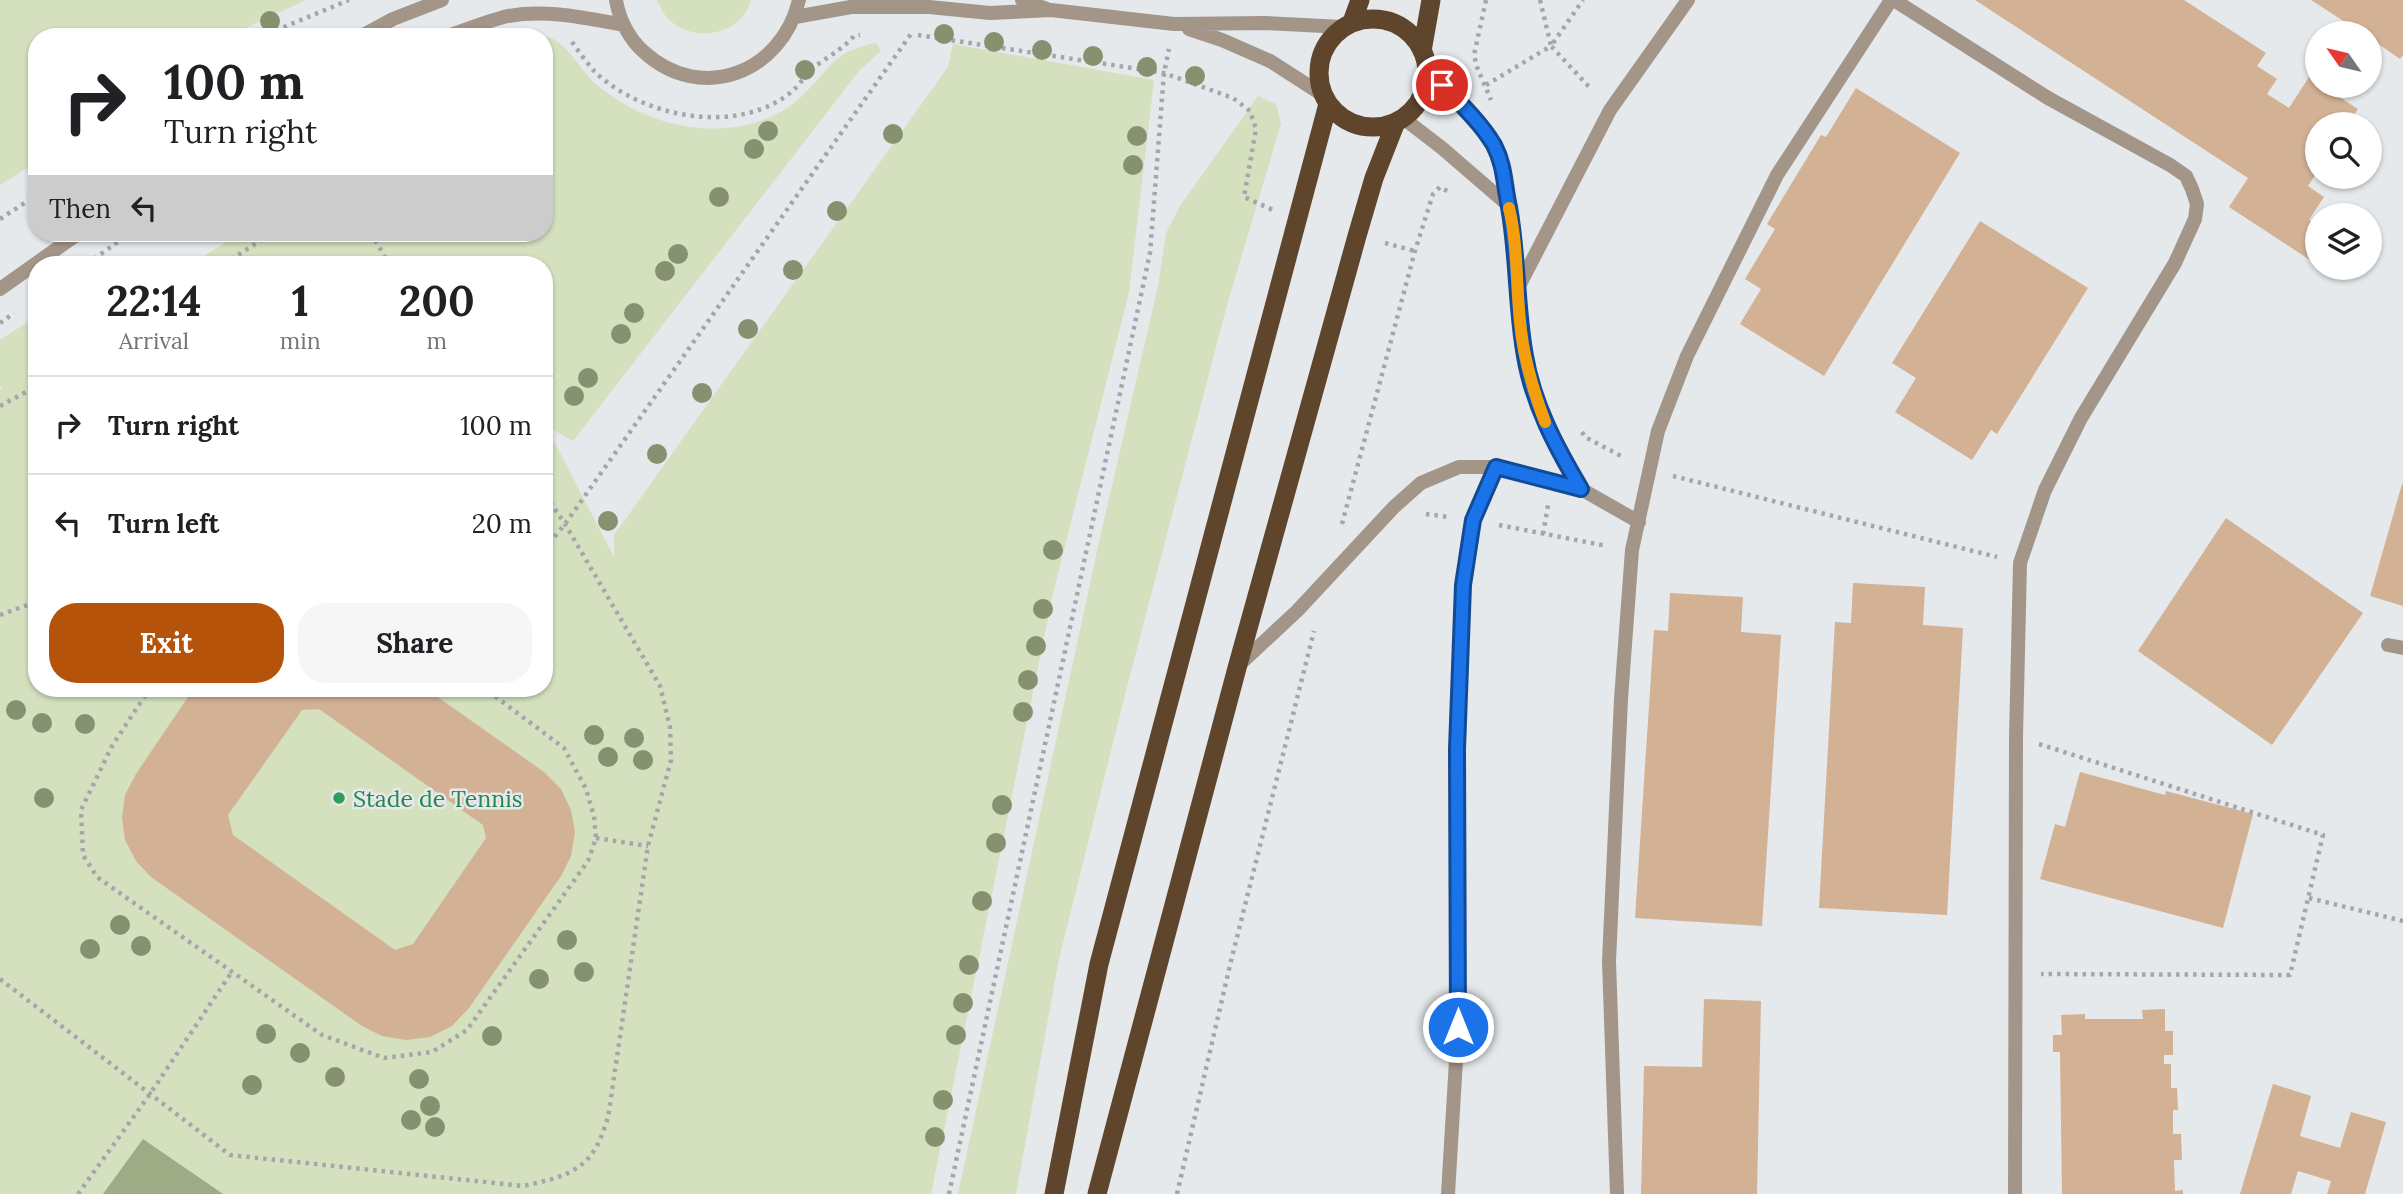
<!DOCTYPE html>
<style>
body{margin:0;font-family:Lora,serif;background:#f6f6f6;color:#202124;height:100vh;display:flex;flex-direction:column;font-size:26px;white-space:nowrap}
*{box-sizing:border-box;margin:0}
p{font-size:23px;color:#757577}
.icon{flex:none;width:38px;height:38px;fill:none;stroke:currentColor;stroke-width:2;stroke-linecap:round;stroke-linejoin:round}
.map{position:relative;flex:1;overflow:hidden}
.drawer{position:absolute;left:28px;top:256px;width:525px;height:441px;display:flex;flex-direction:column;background:#fff;border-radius:28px;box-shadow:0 2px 5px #0004}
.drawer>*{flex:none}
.guide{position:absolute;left:28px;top:28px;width:525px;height:214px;border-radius:28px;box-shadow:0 2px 5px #0004;background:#fff;color:#202124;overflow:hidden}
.needle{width:46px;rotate:304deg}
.buttons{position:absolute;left:2305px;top:21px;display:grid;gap:14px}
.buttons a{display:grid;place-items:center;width:77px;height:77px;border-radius:50%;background:#fff;box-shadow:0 2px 5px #0004;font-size:35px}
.pin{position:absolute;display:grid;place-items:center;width:60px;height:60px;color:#fff;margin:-30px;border:4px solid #fff;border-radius:50%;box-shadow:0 2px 7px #0007}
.me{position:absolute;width:77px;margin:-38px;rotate:0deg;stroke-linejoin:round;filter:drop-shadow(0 0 5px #0008)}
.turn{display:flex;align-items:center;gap:24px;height:147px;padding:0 21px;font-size:32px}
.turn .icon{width:91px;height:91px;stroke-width:2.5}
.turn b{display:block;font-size:49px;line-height:60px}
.then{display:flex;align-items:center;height:66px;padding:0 21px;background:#0003;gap:14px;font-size:26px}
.eta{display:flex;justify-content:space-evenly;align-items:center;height:119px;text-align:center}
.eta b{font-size:42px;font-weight:800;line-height:49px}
.primary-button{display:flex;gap:14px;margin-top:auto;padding:14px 21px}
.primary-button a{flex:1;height:80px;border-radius:28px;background:#b45309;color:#fff;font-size:28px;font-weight:800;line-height:80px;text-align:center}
.primary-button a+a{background:#f6f6f6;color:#202124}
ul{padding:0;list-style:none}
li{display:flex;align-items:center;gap:21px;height:98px;padding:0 21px;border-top:2px solid #e0e0e0}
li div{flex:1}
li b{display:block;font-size:26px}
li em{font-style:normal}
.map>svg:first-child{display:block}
</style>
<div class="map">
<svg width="2403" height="1194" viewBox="0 0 2403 1194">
<rect width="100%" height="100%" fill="#e5e9eb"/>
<!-- green -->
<path fill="#d4e0be" d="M0,0H306L226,37H37V162L0,185Z
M657,0H751C749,5 747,11 744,15C725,39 684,40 665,15C662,11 660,5 657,0Z
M544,37C564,36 582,74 598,86C634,115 680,132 727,128C756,125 784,115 804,94C833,66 832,52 876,43L881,51L859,71L573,441L546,426L614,557V535L948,67L953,44L1154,80L1129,292L1053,594L931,1194H0V390L3,388L0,387V340L37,316V688H544V264H192L240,233H544Z
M1258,96L1276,104L1281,124L1227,305L1127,687L1059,959L1016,1194H958L1099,542L1158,286L1166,233L1180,206Z"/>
<!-- forest -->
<path fill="#9eab85" d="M143,1139L223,1194H103Z"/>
<!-- building -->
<path fill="#d3b195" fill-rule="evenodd" d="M1975,0H2184L2266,53L2257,66L2277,79L2267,94L2289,108L2309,77L2317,82V86H2322L2358,109L2348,124H2317V172L2308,186L2324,197L2309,220L2317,225V249L2310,260L2229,207L2248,178Z
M2311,0H2403V55L2400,59L2370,38V33H2362Z
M1856,88L1960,153L1824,376L1740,324L1761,289L1745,279L1775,229L1767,224L1821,135L1826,137Z
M1980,221L2088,288L1997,434L1991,430L1972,460L1895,412L1916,378L1892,363Z
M2402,484H2403V606L2370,596Z
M2226,518L2363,613L2272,745L2138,651Z
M1853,583L1925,587L1923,625L1963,628L1947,915L1819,908L1835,622L1851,623Z
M1670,593L1743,597L1741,632L1781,635L1762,926L1635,918L1654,630L1668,631Z
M194,688H425L544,772L561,789L571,810L575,832L571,856L561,876L469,1008L452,1026L430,1037L406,1040L382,1036L362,1026L151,877L136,861L125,840L122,817L125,795L136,774ZM319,709L483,825L486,838L413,944L395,950L233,835L228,815L302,710Z
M2080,772L2165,795L2166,791L2253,814L2223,928L2040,879L2055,824L2065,827Z
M1704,999L1761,1001L1757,1194H1641L1644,1066L1702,1067Z
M2165,1009V1031H2173V1055H2164V1064H2171V1088H2177L2178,1110H2173V1134H2181L2182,1160H2174L2175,1191L2183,1190V1194H2062L2060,1052H2053V1035H2062L2061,1015L2085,1014V1019H2143L2142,1010Z
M2273,1084L2311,1096L2300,1136L2340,1148L2351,1112L2386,1122L2365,1194H2327L2331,1181L2298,1171L2291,1194H2240Z"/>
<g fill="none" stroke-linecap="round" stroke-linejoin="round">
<!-- path -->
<path stroke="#a4a7a9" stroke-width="4.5" stroke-dasharray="3.5 5" stroke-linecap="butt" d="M1486,0L1474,55L1477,67L1491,100
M1540,0L1551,46L1583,0
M918,35L1164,73L1233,98L1250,111L1256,129L1244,197L1273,210
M260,37L349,0
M572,42C579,52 587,63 595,72C642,117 736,136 790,93C798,87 804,77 812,69C825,58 842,50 854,36L860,35
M1486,85L1551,46L1592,90
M0,219L37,195
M371,233L389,264
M1385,243L1415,251
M87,264L130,233
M224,264L272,233
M0,323L14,313
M0,406L37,386
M1582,432L1585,437L1625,458
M1673,476L1997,557
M1426,514L1449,517
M1342,524L1415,251L1433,194L1440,187L1451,193
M1499,525L1607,546
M1543,534L1548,505
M544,550L565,524L911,34
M0,615L33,603L37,598
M150,688L112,746L81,810L83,855L97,877L322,1035L384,1058L432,1052L467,1030L588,861L596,838L594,816L586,789L564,748L484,688
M2039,744L2323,835L2290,975L2041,974
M596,838L648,846
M2309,898L2403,921
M0,979L230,1155L523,1186C550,1180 580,1175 595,1149C601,1140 604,1128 608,1118L648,846L671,760L670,727L660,686L565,524L544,493
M78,1194L150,1094L231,973
M949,1194L1150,253L1164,73L1169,49
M1177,1194L1230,965L1314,631"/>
<!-- minor -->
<path stroke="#a49589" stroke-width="14" d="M1894,0L2048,98L2170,165L2186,176L2192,189L2197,204L2195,219L2175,263L2081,418L2045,490L2020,563L2016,737L2015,1194
M1427,70L1483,131L1493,144L1503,164L1515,239L1520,323L1525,358L1534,393L1546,426L1581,489
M1403,118L1442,148L1508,205
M1519,286L1610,110L1688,0
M2388,645L2403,648
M1238,666L1297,611L1394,507L1421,483L1459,467H1496L1581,489L1639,522
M1448,1194L1458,1027L1457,749L1463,585L1473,520L1496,467
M1617,1194L1609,961L1621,699L1632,550L1658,431L1687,356L1777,175L1891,0"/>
<!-- tertiary -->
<path stroke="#a49589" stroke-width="14" d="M616,0C619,19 629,39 644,52C701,104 782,73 799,0
M1022,0L1047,9
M795,17L851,7H929L990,13L1051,10L1174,24L1265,23L1343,27
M1189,29L1222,40L1270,61L1323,95
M360,37L393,19L442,0
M445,37C465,30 487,21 508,16C547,9 585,18 624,25
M0,289L79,233"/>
<!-- trunk -->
<path stroke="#60452d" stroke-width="19" d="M1319 73a54 54 0 1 1 108 0a54 54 0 1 1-108 0Z
M1352,22L1360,0
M1422,51L1431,0
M1054,1194L1099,964L1328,104
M1097,1194L1237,668L1357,236L1374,178L1396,122"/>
</g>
<!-- trees -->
<g fill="#869170">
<circle cx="270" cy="21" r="10"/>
<circle cx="944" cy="34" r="10"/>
<circle cx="994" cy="42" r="10"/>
<circle cx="1042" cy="50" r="10"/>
<circle cx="1093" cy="56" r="10"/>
<circle cx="1147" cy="67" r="10"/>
<circle cx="805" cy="70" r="10"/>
<circle cx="1195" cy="76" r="10"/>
<circle cx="768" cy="131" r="10"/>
<circle cx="893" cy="134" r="10"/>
<circle cx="1137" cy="136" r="10"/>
<circle cx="754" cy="149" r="10"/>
<circle cx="1133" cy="165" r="10"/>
<circle cx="719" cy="197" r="10"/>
<circle cx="837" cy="211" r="10"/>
<circle cx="678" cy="254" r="10"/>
<circle cx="793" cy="270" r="10"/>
<circle cx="665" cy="271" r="10"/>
<circle cx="634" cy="313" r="10"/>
<circle cx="748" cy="329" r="10"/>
<circle cx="621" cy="334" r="10"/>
<circle cx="588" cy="378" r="10"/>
<circle cx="702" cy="393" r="10"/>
<circle cx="574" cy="396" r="10"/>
<circle cx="657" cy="454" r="10"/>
<circle cx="608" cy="521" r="10"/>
<circle cx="1053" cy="550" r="10"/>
<circle cx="1043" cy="609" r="10"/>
<circle cx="1036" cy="646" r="10"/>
<circle cx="1028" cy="680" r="10"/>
<circle cx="16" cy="710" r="10"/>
<circle cx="1023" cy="712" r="10"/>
<circle cx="42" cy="723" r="10"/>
<circle cx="85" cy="724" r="10"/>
<circle cx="594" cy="735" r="10"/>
<circle cx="634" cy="738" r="10"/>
<circle cx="608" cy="757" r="10"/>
<circle cx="643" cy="760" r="10"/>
<circle cx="44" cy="798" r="10"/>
<circle cx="1002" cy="805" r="10"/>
<circle cx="996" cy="843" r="10"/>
<circle cx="982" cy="901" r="10"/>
<circle cx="120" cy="925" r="10"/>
<circle cx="567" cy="940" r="10"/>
<circle cx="141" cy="946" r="10"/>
<circle cx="90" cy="949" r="10"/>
<circle cx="969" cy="965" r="10"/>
<circle cx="584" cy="972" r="10"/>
<circle cx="539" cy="979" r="10"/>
<circle cx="963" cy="1003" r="10"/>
<circle cx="266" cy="1034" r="10"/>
<circle cx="956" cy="1035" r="10"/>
<circle cx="492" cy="1036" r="10"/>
<circle cx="300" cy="1053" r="10"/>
<circle cx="335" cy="1077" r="10"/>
<circle cx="419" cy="1079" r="10"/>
<circle cx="252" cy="1085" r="10"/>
<circle cx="943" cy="1100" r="10"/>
<circle cx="430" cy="1106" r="10"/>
<circle cx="411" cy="1120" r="10"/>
<circle cx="435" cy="1127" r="10"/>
<circle cx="935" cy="1137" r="10"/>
</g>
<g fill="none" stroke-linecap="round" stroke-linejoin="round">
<!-- route casing -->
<g stroke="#114b97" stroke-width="18">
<path id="route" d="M1442,85C1460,103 1481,123 1494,145C1505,166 1504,185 1509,207C1518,257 1516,307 1525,356C1533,404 1556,447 1581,489L1496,467L1473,520L1463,585L1457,749L1458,1027"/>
</g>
<!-- route -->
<use href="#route" stroke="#1a73e8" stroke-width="12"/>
<!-- slow -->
<path stroke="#f59e0b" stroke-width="12" d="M1509,208C1518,245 1516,284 1520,322C1523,357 1533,390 1545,422"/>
</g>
<!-- markers -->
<circle fill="#2e9e5b" stroke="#e5e9eb" stroke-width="2.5" cx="339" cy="798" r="7"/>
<g text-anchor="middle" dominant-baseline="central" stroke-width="5" stroke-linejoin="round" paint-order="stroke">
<!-- leisure labels -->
<g font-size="23" fill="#27864d" stroke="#e5e9eb" text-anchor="start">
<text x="353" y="798">Stade de Tennis</text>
</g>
</g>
</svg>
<div class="buttons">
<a><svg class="needle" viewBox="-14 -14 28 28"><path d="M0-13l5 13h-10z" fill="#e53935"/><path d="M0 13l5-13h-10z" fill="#757577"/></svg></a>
<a><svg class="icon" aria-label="search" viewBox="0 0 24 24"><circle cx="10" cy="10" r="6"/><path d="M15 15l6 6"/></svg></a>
<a><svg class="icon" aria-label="layers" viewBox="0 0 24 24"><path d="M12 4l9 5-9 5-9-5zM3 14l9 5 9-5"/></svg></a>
</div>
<div class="pin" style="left:1442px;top:85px;background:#d93025"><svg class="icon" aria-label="arrive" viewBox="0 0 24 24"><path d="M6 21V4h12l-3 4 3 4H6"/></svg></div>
<svg class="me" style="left:1458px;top:1027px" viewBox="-20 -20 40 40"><circle r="17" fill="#1a73e8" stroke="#fff" stroke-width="3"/><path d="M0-11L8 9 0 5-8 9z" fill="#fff"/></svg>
<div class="guide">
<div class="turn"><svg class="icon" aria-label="right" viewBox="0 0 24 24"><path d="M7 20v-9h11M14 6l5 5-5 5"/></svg><div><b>100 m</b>Turn right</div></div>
<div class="then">Then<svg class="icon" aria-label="left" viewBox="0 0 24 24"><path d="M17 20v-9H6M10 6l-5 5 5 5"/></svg></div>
</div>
<section class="drawer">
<div class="eta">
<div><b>22:14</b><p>Arrival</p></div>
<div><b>1</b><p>min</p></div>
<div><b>200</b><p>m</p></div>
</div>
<ul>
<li><svg class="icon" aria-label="right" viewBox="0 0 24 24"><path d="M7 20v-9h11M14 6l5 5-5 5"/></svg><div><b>Turn right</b></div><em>100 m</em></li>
<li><svg class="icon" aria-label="left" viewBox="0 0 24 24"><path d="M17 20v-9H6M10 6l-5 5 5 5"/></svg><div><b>Turn left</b></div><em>20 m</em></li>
</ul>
<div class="primary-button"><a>Exit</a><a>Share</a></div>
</section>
</div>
